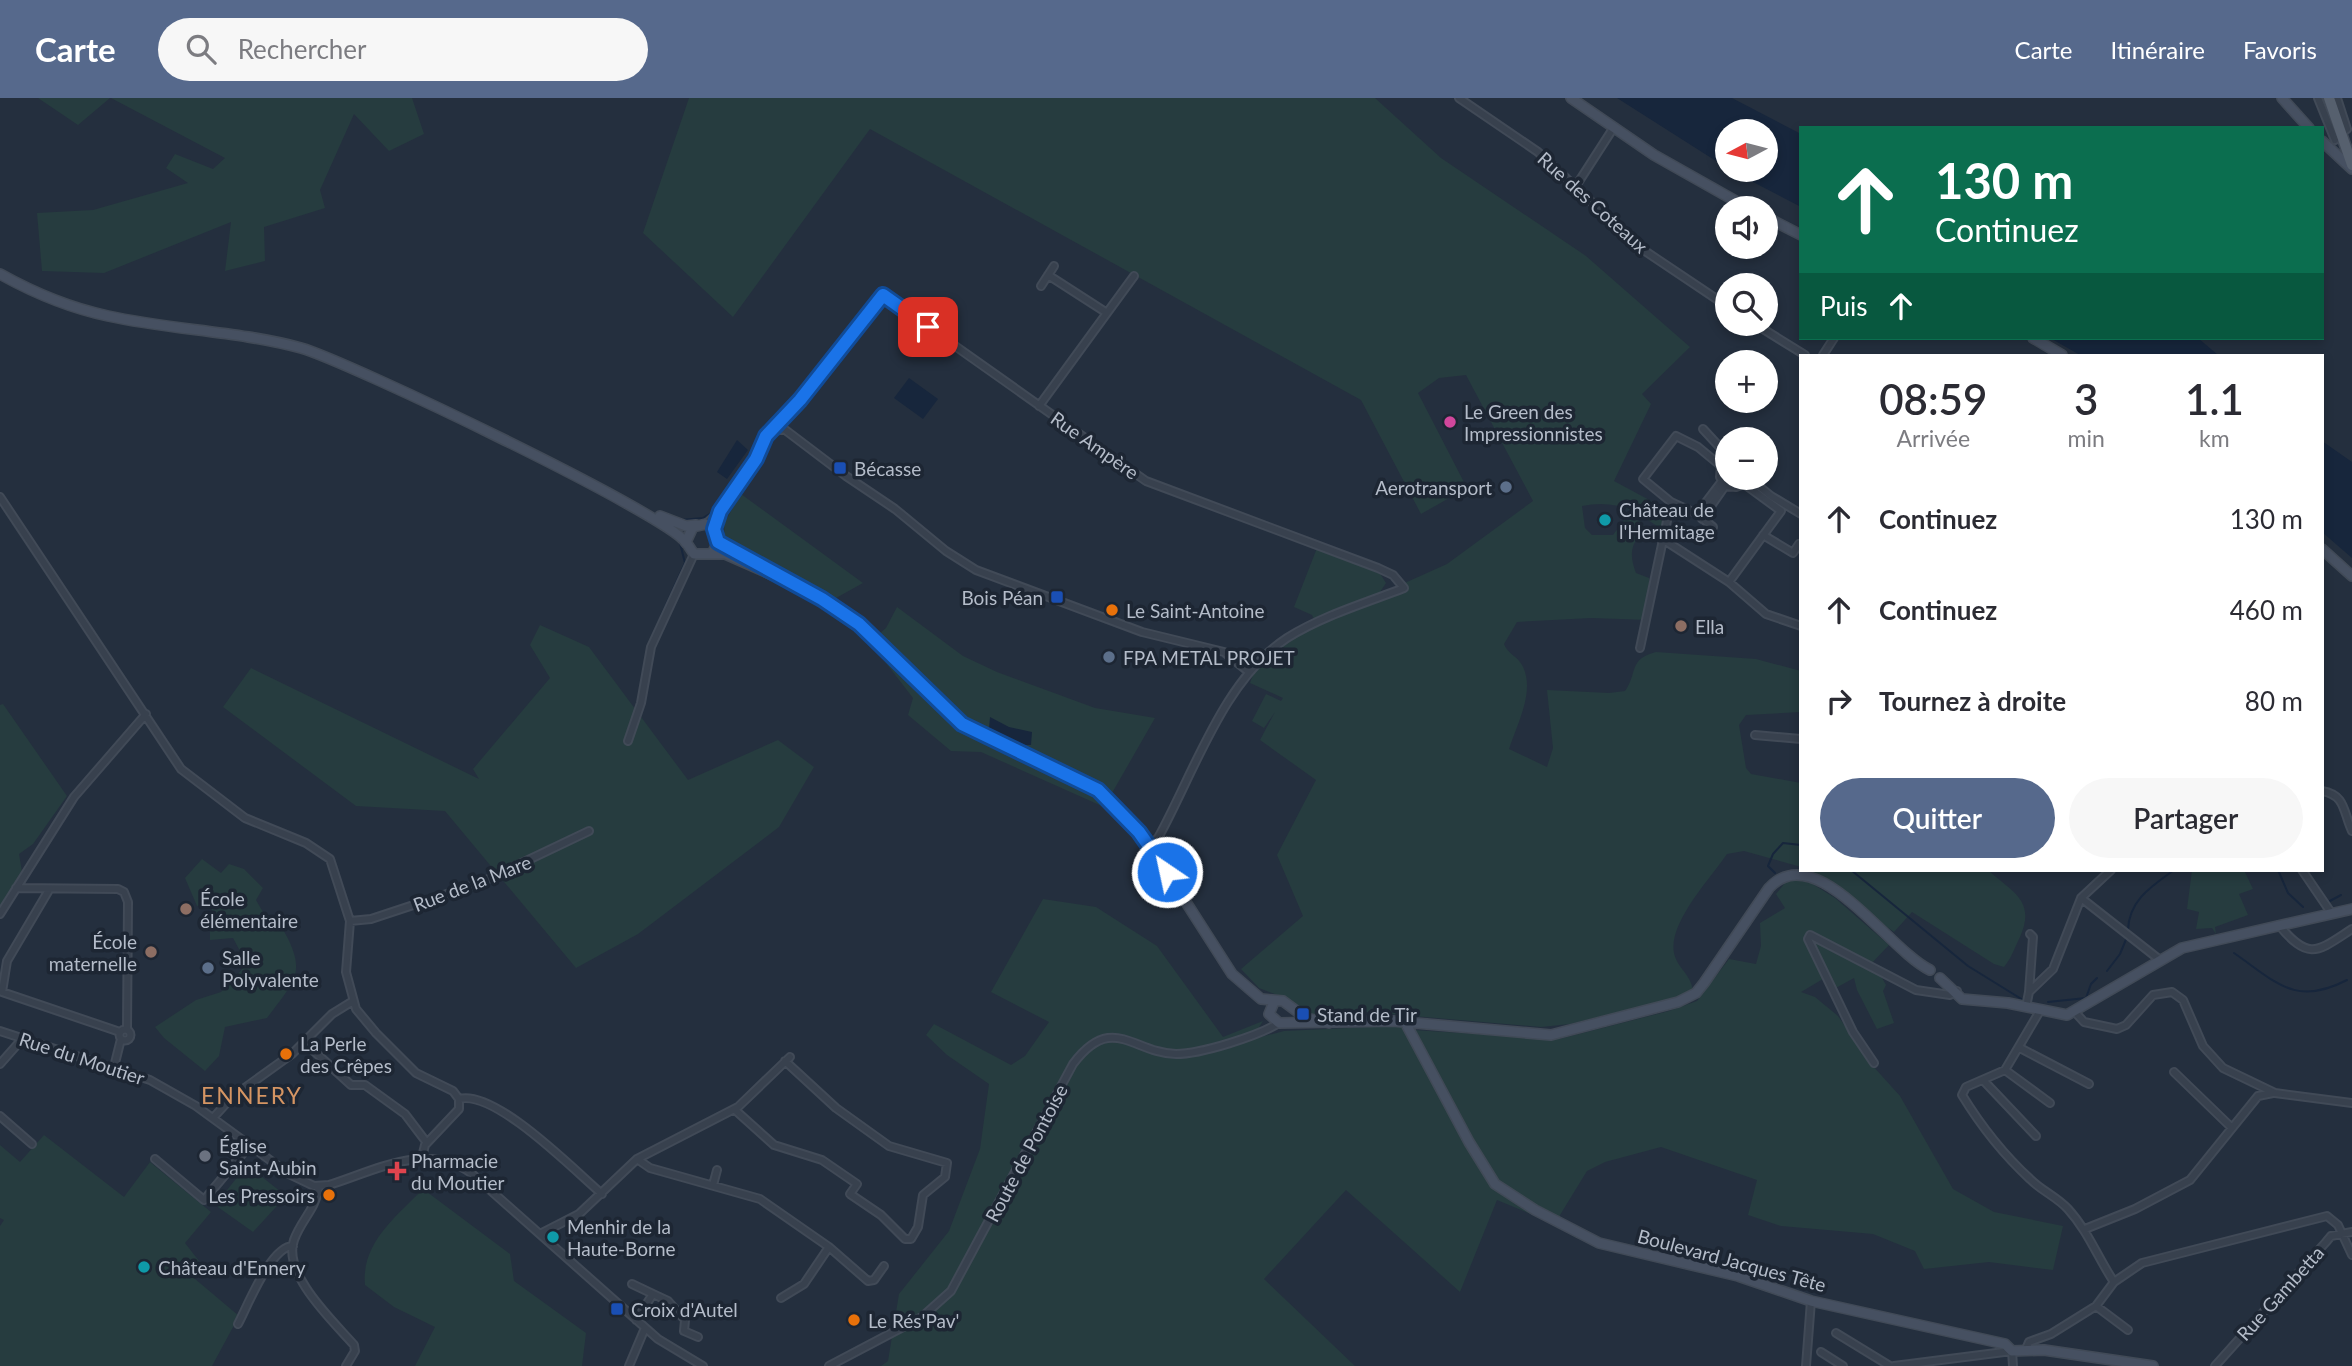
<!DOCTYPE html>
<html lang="fr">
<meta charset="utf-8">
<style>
body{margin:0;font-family:Lato,sans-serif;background:#f7f7f7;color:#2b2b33;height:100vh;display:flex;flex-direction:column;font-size:26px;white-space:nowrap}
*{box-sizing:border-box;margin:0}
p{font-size:23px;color:#7c7c81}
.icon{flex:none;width:38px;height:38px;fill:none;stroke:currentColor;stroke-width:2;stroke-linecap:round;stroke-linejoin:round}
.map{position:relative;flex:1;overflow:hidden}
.side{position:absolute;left:1799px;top:256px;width:525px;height:518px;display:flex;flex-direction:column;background:#fff;border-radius:0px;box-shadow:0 4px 10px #0003}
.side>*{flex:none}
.hud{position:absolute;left:1799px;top:28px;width:525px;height:214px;border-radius:0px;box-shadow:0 4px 10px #0003;background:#0b6e4f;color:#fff;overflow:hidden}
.needle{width:46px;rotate:263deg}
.buttons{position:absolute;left:1715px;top:21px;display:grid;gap:14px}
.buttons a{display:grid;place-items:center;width:63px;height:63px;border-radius:50%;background:#fff;box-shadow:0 4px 10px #0003;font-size:35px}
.pin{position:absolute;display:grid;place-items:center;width:60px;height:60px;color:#fff;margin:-30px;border-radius:14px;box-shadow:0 4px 10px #0006}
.me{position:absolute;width:77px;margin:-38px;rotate:326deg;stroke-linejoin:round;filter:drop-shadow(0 0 5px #0008)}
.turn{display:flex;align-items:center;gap:24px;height:147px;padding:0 21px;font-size:32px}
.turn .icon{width:91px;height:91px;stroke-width:2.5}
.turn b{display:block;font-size:49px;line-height:60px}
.then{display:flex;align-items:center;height:66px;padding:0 21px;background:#0003;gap:14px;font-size:26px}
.eta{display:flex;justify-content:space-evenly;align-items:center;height:119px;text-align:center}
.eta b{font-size:42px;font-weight:600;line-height:49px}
.button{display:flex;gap:14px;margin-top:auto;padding:14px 21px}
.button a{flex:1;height:80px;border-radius:42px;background:#56698c;color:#fff;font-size:28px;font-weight:600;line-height:80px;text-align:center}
.button a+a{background:#f7f7f7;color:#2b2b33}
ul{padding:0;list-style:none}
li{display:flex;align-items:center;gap:21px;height:91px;padding:0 21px}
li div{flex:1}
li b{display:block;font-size:26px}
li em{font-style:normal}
header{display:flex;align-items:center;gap:42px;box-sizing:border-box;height:98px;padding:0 35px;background:#56698c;color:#fff}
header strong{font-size:33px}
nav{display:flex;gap:38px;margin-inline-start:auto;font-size:24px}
.search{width:490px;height:63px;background:#f7f7f7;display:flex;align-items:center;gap:18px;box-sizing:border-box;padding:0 24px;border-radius:38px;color:#7c7c81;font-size:26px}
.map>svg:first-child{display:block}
</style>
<header>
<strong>Carte</strong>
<div class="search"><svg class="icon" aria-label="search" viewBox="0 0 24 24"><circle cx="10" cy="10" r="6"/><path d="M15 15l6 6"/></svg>Rechercher</div>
<nav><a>Carte</a><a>Itinéraire</a><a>Favoris</a></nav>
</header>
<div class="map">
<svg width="2352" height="1268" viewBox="0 0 2352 1268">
<rect width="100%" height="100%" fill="#242f3e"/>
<!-- green -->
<path fill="#263c3f" d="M38,0H110L78,27Z
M111,0H412L424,36L389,53L354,16L320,92L325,110L264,129L265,163L225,173L231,124L104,175L42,173L37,115L93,112L188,85L166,70L175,56L213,71L225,60Z
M689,0H1375L1441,60L1586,158L1690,249L1642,296L1651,306L1614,383L1666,411L1661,431C1635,412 1615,401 1582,408L1585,430L1592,437H1613L1627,418L1642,424L1646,432C1630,444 1629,457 1636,475L1649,480V522L1591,520L1517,524L1504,546C1508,556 1517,558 1522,567C1536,592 1517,626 1509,651L1547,669L1553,650L1547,592L1609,595L1625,593C1638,575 1628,561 1656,554L1756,561L1801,573V614L1746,617L1739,627L1746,670L1751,676L1801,685V769L1744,753L1727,756C1710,781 1668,825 1674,855C1677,870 1691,876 1693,893L1678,899L1570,926L1541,929L1366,914L1361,919L1305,916L1280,898L1259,890L1241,871L1303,818L1277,757L1316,682L1260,642L1275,614L1264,630L1252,623L1266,596L1281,603L1283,600L1250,585L1256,568L1316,525L1312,517L1294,509L1317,450L1379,474L1386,485L1378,497L1447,466L1533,403L1466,277L1439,280L1418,295L1467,390L1421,416L1361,302L870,31L733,219L643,135Z
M741,396L863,485L836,500L725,441L724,425Z
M897,509L963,558L997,574L1095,610L1155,620L1104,709L981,654L951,653L908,617L913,600L879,556L873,541L886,530Z
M540,527L589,549L688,682L778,642L814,669L779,729L638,836L576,870L445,713L356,708L223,609L251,570L479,681L473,671L550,580L530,547Z
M3,606L67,698L33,746L19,756L22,774L0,808V607Z
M202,761L221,775L229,766L244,771L263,790L256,802L271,828H281C308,874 296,881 267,920L225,929L219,958L205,973L164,940L155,929L196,902L221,894L247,866L233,840L210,842V827L218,822L208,806L197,808L185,780Z
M1808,772H1988C2013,795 2036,802 2020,839C2015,849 2011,861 2004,869L1994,866L1912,814L1894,834Z
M2192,772H2244L2253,791L2239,796L2248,817L2215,829L2216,836L2212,830L2196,831L2199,814L2187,811Z
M1798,777L1835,800L1889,847L1868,869L1881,878L1886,887L1883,893L1894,925L1877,931L1857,892L1854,880L1834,891L1828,878L1801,894L1815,899L1838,918L1872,967L1900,998L1953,1091L1994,1114L2063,1128L2053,1172L1989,1164L1924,1171L1915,1153L1873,1136L1781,1128L1748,1117L1757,1082L1661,1049L1605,1064L1587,1073L1560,1117V1128L1497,1102L1460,1194L1346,1092L1264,1181L1355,1268H881L888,1263L899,1196L949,1133L980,1051L989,986L947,957L926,937L934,926L1011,967L1025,958L1049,924L991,894L1043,801L1096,809L1157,848L1223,939L1263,923L1258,931L1257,940L1284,933L1390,928L1403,929L1422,945L1413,932L1559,941L1669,913L1697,903L1729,861L1756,866L1761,848L1760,825L1785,810L1776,796L1790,779Z
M44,1037L124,1099L150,1064L211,1114L185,1145L199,1163L188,1175L239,1218L212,1268H0V1128L4,1122L0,1120V1047L20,1064Z
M247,1067L286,1098L253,1134L215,1107Z
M423,1091L510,1156L514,1183L586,1235L582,1268H415L435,1229L394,1209L365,1187C361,1145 396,1119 423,1091Z"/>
<!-- water -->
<path fill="#17263c" d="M1617,0H1732L1801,36V109L1730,72H1766V33H1727V70Z
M2050,240H2198L2218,257H2080Z
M909,280L938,301L923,321L894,300Z
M737,342L748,352L727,381L717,374Z
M2322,343L2352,364V460L2322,434Z
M990,619L1009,629L1032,634L1031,647H1022L989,630Z"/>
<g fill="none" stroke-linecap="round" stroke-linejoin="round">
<!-- stream -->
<path stroke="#17263c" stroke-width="2" d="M681,422L703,420L711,415L755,349
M661,518L685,465L680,445
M1851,772L1968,868L2023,902
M2278,772L2288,795L2303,809
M1775,775L1768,768L1773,756L1783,745L1801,747
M2328,804L2341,797
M2128,832C2129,802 2152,788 2174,772
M2234,855C2276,884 2295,909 2347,882
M2107,873L2120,856L2127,839
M2048,904L2086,900L2091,886L2097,880"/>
<!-- street casing -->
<g stroke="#414a57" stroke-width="10">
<path id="street" d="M1459,0L1538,54L1642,151L1727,208
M2318,0L2335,42
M2337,0L2347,31L2341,35
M1576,88L1614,29
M1048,177L1107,215
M1041,188L1054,168
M1755,226L1805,257
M1823,257L1834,240
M1039,308L1134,178
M775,331L883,197L1146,383L1378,470L1393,477L1404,490C1365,505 1322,518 1287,540C1223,582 1194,675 1158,740L1146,751
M1703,331L1727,357
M1721,368L1720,379L1725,388L1736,389L1744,386
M1749,380L1771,398L1801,416
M0,399L181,671L245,720L306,745L330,761L350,823L346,874L356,911L376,935L416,975L453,993L459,1001V1011L425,1047L422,1059
M1671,404L1697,416L1713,429
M1697,416L1722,383
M1702,421L1725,388
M706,426L720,413L756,361L768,335L784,331L846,378L895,411L946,453L976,472L1142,534L1224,554L1249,574
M1763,437L1793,455L1799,446
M1664,442L1729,484L1766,516L1801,528
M1729,484L1781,413L1736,380
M1640,550L1671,404L1643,381L1676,338L1698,349L1727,373
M1755,637L1801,641
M628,643L641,605L651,549L694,456
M2322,693C2346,697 2343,714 2352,733
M2302,772L2332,816
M16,790L118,791L124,794L128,804L127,932
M49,792L7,863L2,894L120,934
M2081,800L2160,862
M0,816L74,699L146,616
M350,823L371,821L480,785L589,733
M2279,827C2309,864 2318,853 2352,831
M2029,894L2033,839L2030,836
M2026,909L2029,894L2053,871L2081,800L2111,772
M2041,911L2005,972L1966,989L1962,997C1981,1028 2004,1057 2030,1081C2042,1093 2057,1099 2068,1111C2088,1133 2098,1160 2114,1184
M2075,914L2084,924L2117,931L2126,927L2153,897L2172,894L2183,902L2203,948L2223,970L2275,995L2352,1005
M119.5 937a5.5 5.5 0 1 1 11 0a5.5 5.5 0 1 1-11 0Z
M0,933L150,982L196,1008L289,1076L314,1088L329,1087C374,1073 427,1043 471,1075L658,1241L703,1268
M304,944L351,987H365L405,1016L427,1045
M2020,950L2089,986
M1874,965L1853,934L1808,841L1810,837L1916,892L1950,897L1957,893
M0,966L23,940
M114,969L121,941
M2005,972L2050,1005
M2174,974L2232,1030
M1983,982L2036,1038
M459,1001C495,991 574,1072 602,1096
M734,1011L774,1047L822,1062L857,1086L850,1096L881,1117L905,1141H911L918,1129L923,1097L945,1079L947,1065L889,1048L836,1010L785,963
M0,1018L32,1046
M213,1020L232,999L292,956L332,916L353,903
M155,1061L204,1102L250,1047
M637,1061L650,1070L760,1101L829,1149L868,1183L874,1182L884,1168
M713,1087L717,1072
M319,1089C316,1111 301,1122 294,1142C282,1176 334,1224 354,1247L355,1253L346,1268
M2085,1131L2135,1111L2190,1082L2258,998L2273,995
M540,1136L579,1116L637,1061L738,1009L790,959
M632,1186L653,1196
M781,1200L804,1186L829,1149
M2096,1208L2128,1232
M636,1222L653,1196L668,1203L685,1222L684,1233L698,1239
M238,1226C248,1207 271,1148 293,1148
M1836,1235L1890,1268
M2026,1251L2029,1244L2051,1236L2096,1208L2114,1184L2142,1165L2327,1118L2338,1127L2352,1157
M1821,1254L1843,1268
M629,1268L645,1230
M829,1268L922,1219L951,1193L1073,966C1112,914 1133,955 1176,956C1201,956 1258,938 1279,925
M1806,1268L1811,1203
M1894,1268L2012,1253L2013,1268
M2215,1268L2326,1144L2331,1138L2352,1134"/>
</g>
<!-- secondary casing -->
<g stroke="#414a57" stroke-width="12">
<path id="secondary" d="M1571,0L1654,57L1748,110
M2282,0L2309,30
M2322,43L2352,71
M1766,119L1801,137
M0,176C34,195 70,210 108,218C171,232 238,233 301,250C347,263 671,418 686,445
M2033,240L2062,257
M660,418L686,428L696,427
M718,444L741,458
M2322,451L2352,478
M713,454L718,444L714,431L706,426L693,429L686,444L694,456H725L793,486L835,509L873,538L935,603L962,626L1098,692L1121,713L1150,748L1232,876L1261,901L1283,903L1306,920L1329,925
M1940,880L1962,901L2008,905L2067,917L2182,850L2352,811
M1274,904L1269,916L1279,925L1393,923L1551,937L1678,904L1696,895L1704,885L1769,790C1816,739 1888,852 1930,872
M1405,924L1469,1044L1495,1086L1535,1112L1599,1145L1738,1178L1811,1203L2005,1246L2012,1253L2044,1252L2153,1268"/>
</g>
<!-- primary casing -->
<g stroke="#414a57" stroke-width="13">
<path id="primary" d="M2329,0L2352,67"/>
</g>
<!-- street -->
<use href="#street" stroke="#38414e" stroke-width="6"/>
<!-- secondary -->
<use href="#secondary" stroke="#465061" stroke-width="9"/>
<!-- primary -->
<use href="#primary" stroke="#56606e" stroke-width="10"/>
</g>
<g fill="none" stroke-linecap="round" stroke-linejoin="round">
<!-- route casing -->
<g stroke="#114b97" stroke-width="18">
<path id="route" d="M928,229L883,197L800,302L766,338L756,361L720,413L714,431L718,444L822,501L859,526L962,626L1098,692L1139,734L1167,774"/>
</g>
<!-- route -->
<use href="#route" stroke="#1a73e8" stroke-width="12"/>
</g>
<!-- markers -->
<circle fill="#d1479c" stroke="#1d2633" stroke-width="2.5" cx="1450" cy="324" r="7"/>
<g fill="#1a4fb4" stroke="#1d2633" stroke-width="2.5">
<rect x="833" y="363" width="14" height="14" rx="3.5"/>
<rect x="1050" y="492" width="14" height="14" rx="3.5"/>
<rect x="1296" y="909" width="14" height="14" rx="3.5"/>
<rect x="610" y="1204" width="14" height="14" rx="3.5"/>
</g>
<g fill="#5c6f8a" stroke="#1d2633" stroke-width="2.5">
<circle cx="1506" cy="389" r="7"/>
<circle cx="1109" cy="559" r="7"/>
<circle cx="208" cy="870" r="7"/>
</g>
<g fill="#0f9aa8" stroke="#1d2633" stroke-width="2.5">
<circle cx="1605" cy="422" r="7"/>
<circle cx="553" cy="1139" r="7"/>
<circle cx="144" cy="1169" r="7"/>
</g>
<g fill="#e8710a" stroke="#1d2633" stroke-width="2.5">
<circle cx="1112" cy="512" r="7"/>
<circle cx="286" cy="956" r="7"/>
<circle cx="329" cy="1097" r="7"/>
<circle cx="854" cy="1222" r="7"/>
</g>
<g fill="#8d6e63" stroke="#1d2633" stroke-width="2.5">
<circle cx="1681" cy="528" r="7"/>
<circle cx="186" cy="811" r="7"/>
<circle cx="151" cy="854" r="7"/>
</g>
<circle fill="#6b7280" stroke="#1d2633" stroke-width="2.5" cx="205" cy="1058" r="7"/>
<path fill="#e0444e" stroke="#1d2633" stroke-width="2.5" d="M393.5 1062.5h7v7h7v7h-7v7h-7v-7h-7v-7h7z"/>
<g text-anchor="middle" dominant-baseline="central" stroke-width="7" stroke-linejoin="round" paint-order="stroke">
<!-- street labels -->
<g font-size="19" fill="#b4bcc9" stroke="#1d2633">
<text transform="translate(1593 104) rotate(42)">Rue des Coteaux</text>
<text transform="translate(1095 347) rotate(35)">Rue Ampère</text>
<text transform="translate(472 785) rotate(-21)">Rue de la Mare</text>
<text transform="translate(82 960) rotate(18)">Rue du Moutier</text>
<text transform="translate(1026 1055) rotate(-62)">Route de Pontoise</text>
<text transform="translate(1732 1162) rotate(15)">Boulevard Jacques Tête</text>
<text transform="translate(2280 1195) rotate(-48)">Rue Gambetta</text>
</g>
<!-- poi labels -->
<g font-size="19" fill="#b4bcc9" stroke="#1d2633" text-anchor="start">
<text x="1464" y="313">Le Green des<tspan x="1464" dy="22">Impressionnistes</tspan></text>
<text x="854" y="370">Bécasse</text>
<text x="1492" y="389" text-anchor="end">Aerotransport</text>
<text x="1619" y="411">Château de<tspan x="1619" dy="22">l'Hermitage</tspan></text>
<text x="1043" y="499" text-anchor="end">Bois Péan</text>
<text x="1126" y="512">Le Saint-Antoine</text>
<text x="1695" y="528">Ella</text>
<text x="1123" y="559">FPA METAL PROJET</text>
<text x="200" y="800">École<tspan x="200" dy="22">élémentaire</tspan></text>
<text x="137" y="843" text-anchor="end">École<tspan x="137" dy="22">maternelle</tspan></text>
<text x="222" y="859">Salle<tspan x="222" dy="22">Polyvalente</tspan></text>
<text x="1317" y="916">Stand de Tir</text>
<text x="300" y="945">La Perle<tspan x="300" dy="22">des Crêpes</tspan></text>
<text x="219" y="1047">Église<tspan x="219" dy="22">Saint-Aubin</tspan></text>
<text x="411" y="1062">Pharmacie<tspan x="411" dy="22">du Moutier</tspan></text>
<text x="315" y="1097" text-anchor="end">Les Pressoirs</text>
<text x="567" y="1128">Menhir de la<tspan x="567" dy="22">Haute-Borne</tspan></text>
<text x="158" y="1169">Château d'Ennery</text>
<text x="631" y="1211">Croix d'Autel</text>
<text x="868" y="1222">Le Rés'Pav'</text>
</g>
<!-- quarter labels -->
<g font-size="23" letter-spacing="2" fill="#d59563" stroke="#1d2633">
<text x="252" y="997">ENNERY</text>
</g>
</g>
</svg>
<div class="buttons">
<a><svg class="needle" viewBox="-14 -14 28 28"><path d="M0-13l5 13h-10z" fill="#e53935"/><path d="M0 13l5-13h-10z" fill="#7c7c81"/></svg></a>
<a><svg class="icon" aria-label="sound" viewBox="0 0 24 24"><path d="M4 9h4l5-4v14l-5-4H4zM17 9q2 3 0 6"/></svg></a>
<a><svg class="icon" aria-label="search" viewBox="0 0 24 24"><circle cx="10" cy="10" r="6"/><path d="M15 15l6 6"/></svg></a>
<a>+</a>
<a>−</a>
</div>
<div class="pin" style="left:928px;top:229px;background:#d93025"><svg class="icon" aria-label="arrive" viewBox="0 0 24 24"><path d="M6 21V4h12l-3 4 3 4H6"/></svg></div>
<svg class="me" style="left:1167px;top:774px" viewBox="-20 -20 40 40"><circle r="17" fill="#1a73e8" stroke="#fff" stroke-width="3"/><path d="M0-11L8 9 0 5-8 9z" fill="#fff"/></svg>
<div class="hud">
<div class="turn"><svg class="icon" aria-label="ahead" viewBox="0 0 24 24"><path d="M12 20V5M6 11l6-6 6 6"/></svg><div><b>130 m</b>Continuez</div></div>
<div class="then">Puis<svg class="icon" aria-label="ahead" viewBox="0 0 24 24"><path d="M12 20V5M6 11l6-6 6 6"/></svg></div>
</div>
<section class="side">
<div class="eta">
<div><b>08:59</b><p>Arrivée</p></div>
<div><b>3</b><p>min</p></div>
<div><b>1.1</b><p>km</p></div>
</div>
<ul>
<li><svg class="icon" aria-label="ahead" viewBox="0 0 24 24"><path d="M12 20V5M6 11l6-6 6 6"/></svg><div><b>Continuez</b></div><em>130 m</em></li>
<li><svg class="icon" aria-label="ahead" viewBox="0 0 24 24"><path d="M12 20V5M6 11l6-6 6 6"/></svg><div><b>Continuez</b></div><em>460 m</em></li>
<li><svg class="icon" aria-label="right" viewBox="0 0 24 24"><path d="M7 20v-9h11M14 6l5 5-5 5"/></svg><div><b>Tournez à droite</b></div><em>80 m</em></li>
</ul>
<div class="button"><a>Quitter</a><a>Partager</a></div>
</section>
</div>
